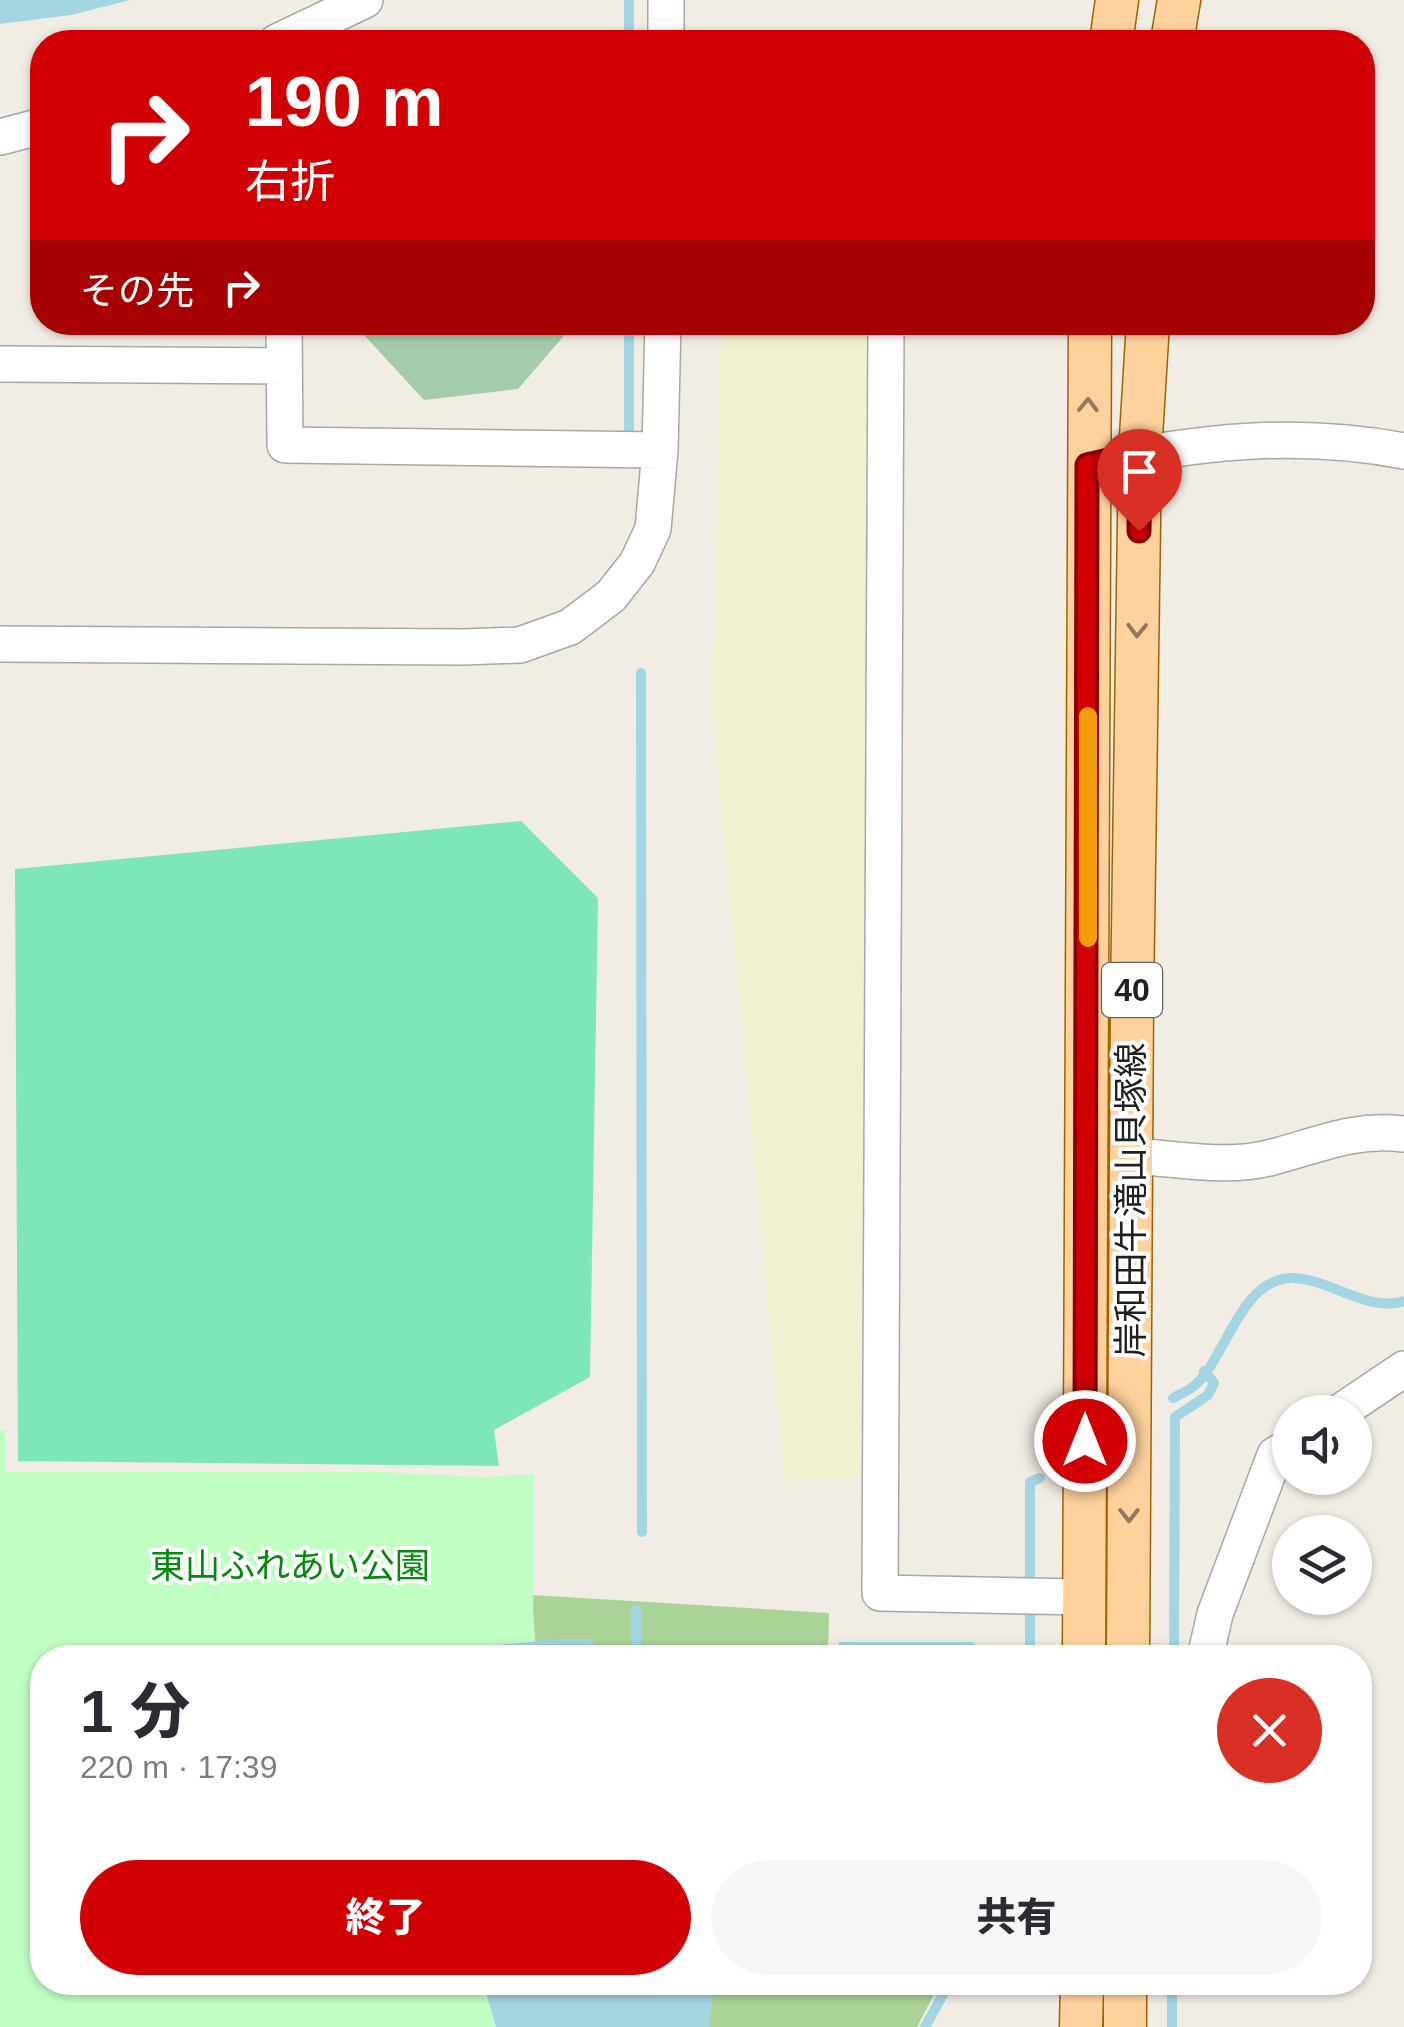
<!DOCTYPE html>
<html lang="ja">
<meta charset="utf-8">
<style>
body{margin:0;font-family:Arial,"Noto Sans JP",sans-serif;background:#f7f7f7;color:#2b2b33;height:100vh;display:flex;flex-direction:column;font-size:38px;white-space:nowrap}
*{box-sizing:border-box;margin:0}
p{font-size:32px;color:#7c7c81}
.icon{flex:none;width:55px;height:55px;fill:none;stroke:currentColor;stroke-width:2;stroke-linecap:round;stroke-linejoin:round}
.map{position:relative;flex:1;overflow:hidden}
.side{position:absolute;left:30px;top:1645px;width:1342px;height:350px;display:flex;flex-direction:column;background:#fff;border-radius:40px;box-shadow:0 2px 8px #0004}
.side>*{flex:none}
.guide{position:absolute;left:30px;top:30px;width:1345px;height:305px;border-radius:40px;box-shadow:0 2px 8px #0004;background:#d00005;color:#fff;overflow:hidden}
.fabs{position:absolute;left:1272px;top:1395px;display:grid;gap:20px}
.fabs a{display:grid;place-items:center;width:100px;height:100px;border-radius:50%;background:#fff;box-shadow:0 2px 8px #0004;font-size:50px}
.pin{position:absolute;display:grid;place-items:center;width:85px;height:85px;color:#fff;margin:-102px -42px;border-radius:50% 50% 50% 0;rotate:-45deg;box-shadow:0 0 10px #0007}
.pin .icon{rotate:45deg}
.me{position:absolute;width:110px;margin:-55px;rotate:0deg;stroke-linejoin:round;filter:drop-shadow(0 0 8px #0008)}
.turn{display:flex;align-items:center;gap:35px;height:210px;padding:0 50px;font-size:45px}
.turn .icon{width:130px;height:130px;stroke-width:2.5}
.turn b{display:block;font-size:70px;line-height:85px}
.then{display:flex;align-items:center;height:95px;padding:0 50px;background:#0003;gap:20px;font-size:38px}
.round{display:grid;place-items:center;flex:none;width:105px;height:105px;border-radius:52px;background:#f7f7f7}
.overview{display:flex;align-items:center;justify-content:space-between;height:170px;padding:0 50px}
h1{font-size:60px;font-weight:800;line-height:75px}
.action{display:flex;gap:20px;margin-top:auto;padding:20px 50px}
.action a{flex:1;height:115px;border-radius:60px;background:#d00005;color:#fff;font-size:40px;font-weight:800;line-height:115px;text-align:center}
.action a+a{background:#f7f7f7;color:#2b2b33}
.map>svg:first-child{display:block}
</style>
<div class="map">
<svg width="1404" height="2027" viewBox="0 0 1404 2027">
<rect width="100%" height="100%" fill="#f1ede5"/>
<!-- farmland -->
<path fill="#eff1d0" d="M721,323L867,332L864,1478L785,1483L713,718Z"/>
<!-- forest -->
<path fill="#aad397" d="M532,1595L829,1613L828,1657H536Z
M597,1983H940L917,2027H605Z"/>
<!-- cemetery -->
<path fill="#a5ccaa" d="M353,323H575L518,389L424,400Z"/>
<!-- park -->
<path fill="#c0fec3" d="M0,1430H5V1472H380L482,1477L534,1474L533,1642L477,1647L476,1658H42V1982L483,1983L496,2027H0Z"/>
<!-- pitch -->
<path fill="#7ee6bb" d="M521,821L598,898L590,1377L494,1430L499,1466L18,1461L15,869Z"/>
<!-- water -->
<path fill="#a3d5e2" d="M0,0H130L71,15L0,24Z
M560,1639H593L595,1657H476V1647Z
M839,1642H973L988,1657H839Z
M715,1982L709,2027H496L483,1983Z"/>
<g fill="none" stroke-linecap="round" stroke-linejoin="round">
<!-- stream -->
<path stroke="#a3d5e2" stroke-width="10" d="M629,42V0
M629,429V322
M641,673L642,1532
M1173,1398C1180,1394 1188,1391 1194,1386C1226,1359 1239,1281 1290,1278C1328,1277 1366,1313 1404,1301
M636,1658V1610
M1030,1658V1482L1040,1478
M1174,1658L1175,1417L1208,1395L1214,1383L1204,1371
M925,2027L950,1982
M1172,2027V1982"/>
<!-- minor casing -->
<g stroke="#a7a7a7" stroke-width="38">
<path id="minor" d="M666,0V42
M277,42L365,0
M0,137L42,126
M284,322L285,445L660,450
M886,322L880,1593L1085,1597
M0,364L284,366
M1087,465C1193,442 1297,430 1404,451
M0,644L463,647L520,645L570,627L611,596L637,563L653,529L660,450L663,322
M1130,1156C1174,1158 1226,1169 1269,1158C1317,1146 1351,1128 1404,1134
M1340,1412L1404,1369
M1205,1658L1215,1614L1275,1455L1290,1446"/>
</g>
<!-- major casing -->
<g stroke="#9c6400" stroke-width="45">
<path id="major" d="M1111,42L1117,0
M1172,42L1179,0
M1084,1658L1090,322
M1128,1658L1132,999L1140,453L1148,322
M1081,2027L1082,1982
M1125,2027V1982"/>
</g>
<!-- minor -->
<use href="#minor" stroke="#fff" stroke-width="35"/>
<!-- major -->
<use href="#major" stroke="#ffd29d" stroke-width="42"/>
</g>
<!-- one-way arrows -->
<defs><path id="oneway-chevron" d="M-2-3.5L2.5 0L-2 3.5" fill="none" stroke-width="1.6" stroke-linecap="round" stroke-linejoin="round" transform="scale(2.5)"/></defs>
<g stroke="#90795e">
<use href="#oneway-chevron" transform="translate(1088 405) rotate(-89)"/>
<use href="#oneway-chevron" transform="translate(1137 630) rotate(91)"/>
<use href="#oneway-chevron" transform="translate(1129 1515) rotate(90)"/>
</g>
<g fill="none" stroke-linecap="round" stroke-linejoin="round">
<!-- route casing -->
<g stroke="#870003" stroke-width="25">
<path id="route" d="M1085,1441L1087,465L1140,453L1139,531"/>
</g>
<!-- route -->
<use href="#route" stroke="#d00005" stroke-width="18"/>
<!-- slow -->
<path stroke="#f59e0b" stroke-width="18" d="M1088,716V938"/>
</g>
<g text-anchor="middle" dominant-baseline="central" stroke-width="8" stroke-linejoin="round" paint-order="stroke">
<!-- shield labels -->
<rect fill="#fff" stroke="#636363" stroke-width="2.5" x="1102" y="963" width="60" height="54" rx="8"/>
<g font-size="32" font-weight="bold" fill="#202020">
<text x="1132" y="990">40</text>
</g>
<!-- street labels -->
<g font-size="35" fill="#202020" stroke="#fff">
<text transform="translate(1130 1200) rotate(-90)">岸和田牛滝山貝塚線</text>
</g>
<!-- park labels -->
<g font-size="35" fill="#03890b" stroke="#fff">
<text x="290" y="1565">東山ふれあい公園</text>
</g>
</g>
</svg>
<div class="fabs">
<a><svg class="icon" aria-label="sound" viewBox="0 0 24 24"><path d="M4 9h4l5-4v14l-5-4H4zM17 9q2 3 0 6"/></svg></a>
<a><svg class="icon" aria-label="layers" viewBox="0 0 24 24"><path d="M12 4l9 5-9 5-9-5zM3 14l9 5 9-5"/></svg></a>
</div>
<div class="pin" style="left:1139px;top:531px;background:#d93025"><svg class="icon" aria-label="arrive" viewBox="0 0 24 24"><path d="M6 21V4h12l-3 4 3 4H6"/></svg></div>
<svg class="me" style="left:1085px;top:1441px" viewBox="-20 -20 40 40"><circle r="17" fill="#d00005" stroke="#fff" stroke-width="3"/><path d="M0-11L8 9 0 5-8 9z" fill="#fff"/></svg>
<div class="guide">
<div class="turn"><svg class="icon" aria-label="right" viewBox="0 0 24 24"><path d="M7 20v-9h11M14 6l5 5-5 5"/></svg><div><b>190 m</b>右折</div></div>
<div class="then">その先<svg class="icon" aria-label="right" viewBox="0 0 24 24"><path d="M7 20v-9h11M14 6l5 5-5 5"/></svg></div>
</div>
<section class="side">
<div class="overview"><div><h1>1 分</h1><p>220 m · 17:39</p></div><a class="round" style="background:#d93025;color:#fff"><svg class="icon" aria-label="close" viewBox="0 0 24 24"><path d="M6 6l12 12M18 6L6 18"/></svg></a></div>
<div class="action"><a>終了</a><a>共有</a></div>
</section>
</div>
